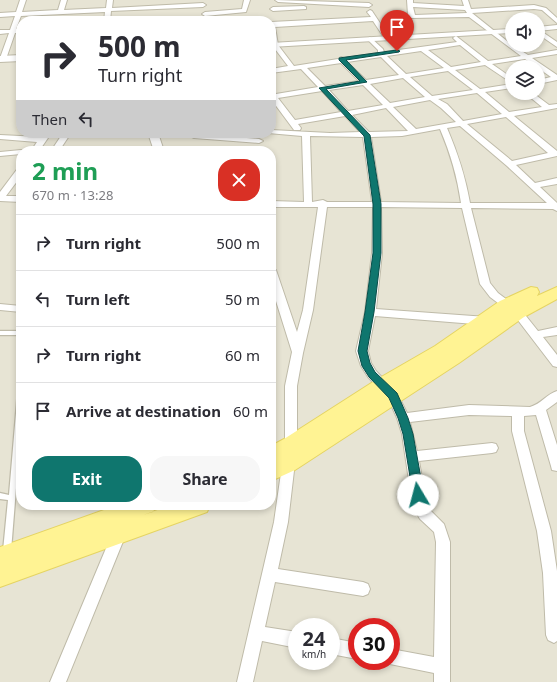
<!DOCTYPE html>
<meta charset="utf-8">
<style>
body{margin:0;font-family:"Noto Sans",sans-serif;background:#f7f7f7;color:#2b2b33;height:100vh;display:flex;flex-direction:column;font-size:15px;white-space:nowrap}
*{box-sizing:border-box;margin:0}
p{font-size:13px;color:#7c7c81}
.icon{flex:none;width:22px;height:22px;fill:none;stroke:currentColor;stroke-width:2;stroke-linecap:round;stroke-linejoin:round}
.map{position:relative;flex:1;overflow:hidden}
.panel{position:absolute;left:16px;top:146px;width:260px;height:364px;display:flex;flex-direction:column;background:#fff;border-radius:16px;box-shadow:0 2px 6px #0003}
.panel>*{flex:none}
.hud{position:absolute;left:16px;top:16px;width:260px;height:122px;border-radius:16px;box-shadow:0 2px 6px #0003;background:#fff;color:#2b2b33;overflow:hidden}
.fabs{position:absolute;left:505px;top:12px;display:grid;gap:8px}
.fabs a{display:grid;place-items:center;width:40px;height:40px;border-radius:50%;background:#fff;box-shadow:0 2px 6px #0003;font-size:20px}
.speed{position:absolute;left:288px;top:618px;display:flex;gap:8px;font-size:20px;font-weight:700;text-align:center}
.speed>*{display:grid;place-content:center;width:52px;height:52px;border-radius:50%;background:#fff;box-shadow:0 2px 6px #0003;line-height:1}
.speed small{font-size:10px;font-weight:400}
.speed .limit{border:6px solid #d22;background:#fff;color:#111}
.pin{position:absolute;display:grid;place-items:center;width:34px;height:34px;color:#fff;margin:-41px -17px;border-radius:50% 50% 50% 0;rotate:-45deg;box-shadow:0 0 4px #0007}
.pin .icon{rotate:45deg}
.me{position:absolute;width:44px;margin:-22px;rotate:352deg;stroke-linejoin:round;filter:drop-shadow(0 0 3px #0008)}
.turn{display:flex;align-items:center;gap:14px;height:84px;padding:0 16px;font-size:18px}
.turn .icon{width:52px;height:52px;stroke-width:2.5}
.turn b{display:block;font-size:28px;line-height:34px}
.then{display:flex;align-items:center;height:38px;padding:0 16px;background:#0003;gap:8px;font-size:15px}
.round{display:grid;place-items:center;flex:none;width:42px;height:42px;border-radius:16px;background:#f7f7f7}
.head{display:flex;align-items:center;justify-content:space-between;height:68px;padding:0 16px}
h1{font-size:24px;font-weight:700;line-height:30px;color:#1e9e55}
.button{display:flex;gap:8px;margin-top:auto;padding:8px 16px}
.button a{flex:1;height:46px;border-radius:16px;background:#0f766e;color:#fff;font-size:16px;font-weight:700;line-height:46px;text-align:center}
.button a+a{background:#f7f7f7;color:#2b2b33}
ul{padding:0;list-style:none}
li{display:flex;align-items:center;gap:12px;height:56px;padding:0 16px;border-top:1px solid #e1e1e2}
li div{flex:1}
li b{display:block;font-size:15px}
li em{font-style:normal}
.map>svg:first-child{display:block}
</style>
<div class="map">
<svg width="557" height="682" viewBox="0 0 557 682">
<rect width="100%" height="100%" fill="#f3f1e6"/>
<!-- residential -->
<path fill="#e7e4d4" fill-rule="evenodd" d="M0,0H557V682H0ZM512,19H538V45H512ZM21,21H271V133H21ZM512,67H538V93H512ZM21,151H271V505H21ZM297,627H331V661H297ZM357,627H391V661H357Z"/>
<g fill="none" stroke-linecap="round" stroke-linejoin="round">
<!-- service casing -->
<g stroke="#bfbba9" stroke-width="2.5">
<path id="service" d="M0,331H21V335H0Z
M19,388H21V425L11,551L10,553L7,554L4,553L3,551L8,500L0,499V493L9,495L18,390Z"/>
</g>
<!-- minor casing -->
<g stroke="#bfbba9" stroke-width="2">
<path id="minor" d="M20,0H26L22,12L58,10L61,0H67L64,10L106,8L107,0H113L112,8L203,3L206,5L203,7L111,11L110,21H104L105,12L21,16L16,29H21V33H15L6,59L1,60L0,58L9,33L0,34V30H10L15,16L0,17V13L16,12Z
M244,0H250L246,12L205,16L202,14L205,12L242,9Z
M275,0L369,3L372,5L369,7L278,2Z
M407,0H413V3L464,6L462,0H468L471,9L534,5L546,8L557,18V23L542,10L534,9L472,13L512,45L528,55L557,50V54L532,58L557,75V80L538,84V80L551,77L525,59L492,64L512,78V83L485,65L455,70L480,89L512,84V88L485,92L509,112L542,107L525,93H533L549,105L557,104V108L514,116L557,151V156L516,165L535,183L557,178V184L540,187L557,203V211L553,209L471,208L490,283L498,293L522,311L538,331L557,327V335L543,337L557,355V367L553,366L514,315L490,297L480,284L462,208L381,207L382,253L376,309L487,317L491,318L492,321L491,324L487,325L375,316L368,351L371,363L376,371L397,393L407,413L469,405L530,407C541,404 547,394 557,391V402L546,410L557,445V471L552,470L551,466L536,415L524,416V431L551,531L557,571V641L554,643L548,640L546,635L543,573L537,531L512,431V416L469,415L410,422L417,451L492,443L496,444L498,448L496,452L492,453L419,461L427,507L444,524L450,542V682H434V673L385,663V661H391V649L434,657L436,542L434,532L420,519L413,507L402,434L397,418L388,398L368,377L361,366L356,351L365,312L372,253L373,207H327L313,310L303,353L297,386V445L288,522L278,569L363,582L368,584L370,589L368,594L363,596L275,582L265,627L297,632V648L262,641L253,682H237L274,522L285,445V386L292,352L271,285V267L276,270L297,332L303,310L318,207H271V201L304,202L302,136L268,133H271V130L330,133L360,132L345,116L298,124L301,128L300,130H294L271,99V91L276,94L318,87L301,69L271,73V69L288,66L272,45L271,22L371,17L367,12L370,10L372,11L390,38L385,39L373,21L275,27L278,45L294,66L338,59L341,57L344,58L378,53V50L367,39L370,37L383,49L384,52L457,42L453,38L456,36L488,61L521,56L469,17L411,18L408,15ZM413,7L465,10L467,13L415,15ZM460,45L481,62L451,67L428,50ZM421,51L444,68L406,74L387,56ZM381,57L399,75L366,80L347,62ZM341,63L359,81L325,86L307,68ZM448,71L473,90L432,96L410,77ZM403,78L425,97L390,103L370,84ZM363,85L383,105L348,111L329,90ZM322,91L341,112L295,120L278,98ZM477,93L502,114L463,121L447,104L438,99ZM430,100L441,108L456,122L416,129L393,107ZM386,108L408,131L369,132L352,115ZM506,117L548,153L512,161L467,124ZM460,126L507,166L547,203H470C465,175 458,154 447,128ZM440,129C451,155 457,176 461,203L381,202L371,137L402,136ZM310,136L363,137L372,202H327L323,200L312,202Z
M304,6L306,7V9L273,11L270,9L273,7Z
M538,29L557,42V47L538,34Z
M43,133H49L50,135L39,151H31L37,142L0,139V135L40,137Z
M63,133H71L59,151H51Z
M184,133L259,139L263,141L259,143L194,138Z
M21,150L24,151H21V154L0,156V152Z
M18,168H21V176L6,196H21V202L0,201V192Z
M0,304L21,306V312L0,310Z
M119,528L124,530L126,534L66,682H50L112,534L114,530Z
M331,638L357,643V659L331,654Z"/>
</g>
<!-- tertiary casing -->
<g stroke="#bfbba9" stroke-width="2">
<path id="tertiary" d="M557,25V29L538,31V27Z
M512,29V33L271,47V43Z
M21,55V61L0,62V56Z
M148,133H158L164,151H154Z"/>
</g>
<!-- primary casing -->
<g stroke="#e5d463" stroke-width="2">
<path id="primary" d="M531,287L537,288L539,292L537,296L557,287V299L524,317L459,363L295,470L271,481V446L284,439L376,380L435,346L500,301Z
M118,505H156L153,512L143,515L172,505H210L207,512L0,587V547Z"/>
</g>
<!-- service -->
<use href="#service" fill="#fff" fill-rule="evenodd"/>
<!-- minor -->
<use href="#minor" fill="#fff" fill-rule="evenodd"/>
<!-- tertiary -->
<use href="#tertiary" fill="#fff" fill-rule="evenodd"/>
<!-- primary -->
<use href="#primary" fill="#fff393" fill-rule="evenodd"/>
</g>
<!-- route -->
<path fill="#0f766e" stroke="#0a4d48" d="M397,50L400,51L399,52L346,60L367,82L326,89L370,135L381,204V253L374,312L367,351L370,363L375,372L397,393L408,418L413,434L424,495L422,498L418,500L415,498L413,495L403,434L398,418L389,398L369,377L362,366L358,351L365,312L373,253V204L364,136L319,88L360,81L339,60V58Z"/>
</svg>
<div class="fabs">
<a><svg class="icon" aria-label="sound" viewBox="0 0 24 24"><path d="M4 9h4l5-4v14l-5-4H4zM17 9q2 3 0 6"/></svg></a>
<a><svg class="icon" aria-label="layers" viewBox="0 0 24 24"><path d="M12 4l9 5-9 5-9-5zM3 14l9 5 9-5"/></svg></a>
</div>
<div class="speed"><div>24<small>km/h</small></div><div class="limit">30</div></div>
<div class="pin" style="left:397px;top:51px;background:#d93025"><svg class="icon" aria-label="arrive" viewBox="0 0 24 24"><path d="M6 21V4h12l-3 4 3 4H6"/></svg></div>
<svg class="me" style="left:418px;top:495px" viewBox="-20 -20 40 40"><circle r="19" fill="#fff"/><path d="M0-13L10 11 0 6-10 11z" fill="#0f766e"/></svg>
<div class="hud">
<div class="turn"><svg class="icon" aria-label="right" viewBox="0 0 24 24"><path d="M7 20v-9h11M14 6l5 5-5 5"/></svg><div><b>500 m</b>Turn right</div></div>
<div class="then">Then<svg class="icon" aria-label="left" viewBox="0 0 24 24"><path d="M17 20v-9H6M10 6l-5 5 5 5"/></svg></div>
</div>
<section class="panel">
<div class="head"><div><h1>2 min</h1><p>670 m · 13:28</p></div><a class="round" style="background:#d93025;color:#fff"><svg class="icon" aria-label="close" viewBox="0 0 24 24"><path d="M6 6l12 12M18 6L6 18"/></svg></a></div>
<ul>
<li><svg class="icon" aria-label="right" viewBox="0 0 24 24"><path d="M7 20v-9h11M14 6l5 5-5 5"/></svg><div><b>Turn right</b></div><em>500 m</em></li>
<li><svg class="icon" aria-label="left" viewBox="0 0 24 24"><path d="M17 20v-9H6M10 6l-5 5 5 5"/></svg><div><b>Turn left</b></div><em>50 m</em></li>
<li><svg class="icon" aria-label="right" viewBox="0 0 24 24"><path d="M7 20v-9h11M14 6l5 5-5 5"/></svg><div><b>Turn right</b></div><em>60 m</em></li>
<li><svg class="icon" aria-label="arrive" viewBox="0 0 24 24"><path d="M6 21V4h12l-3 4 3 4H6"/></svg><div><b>Arrive at destination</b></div><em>60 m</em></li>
</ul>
<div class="button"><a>Exit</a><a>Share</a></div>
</section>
</div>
